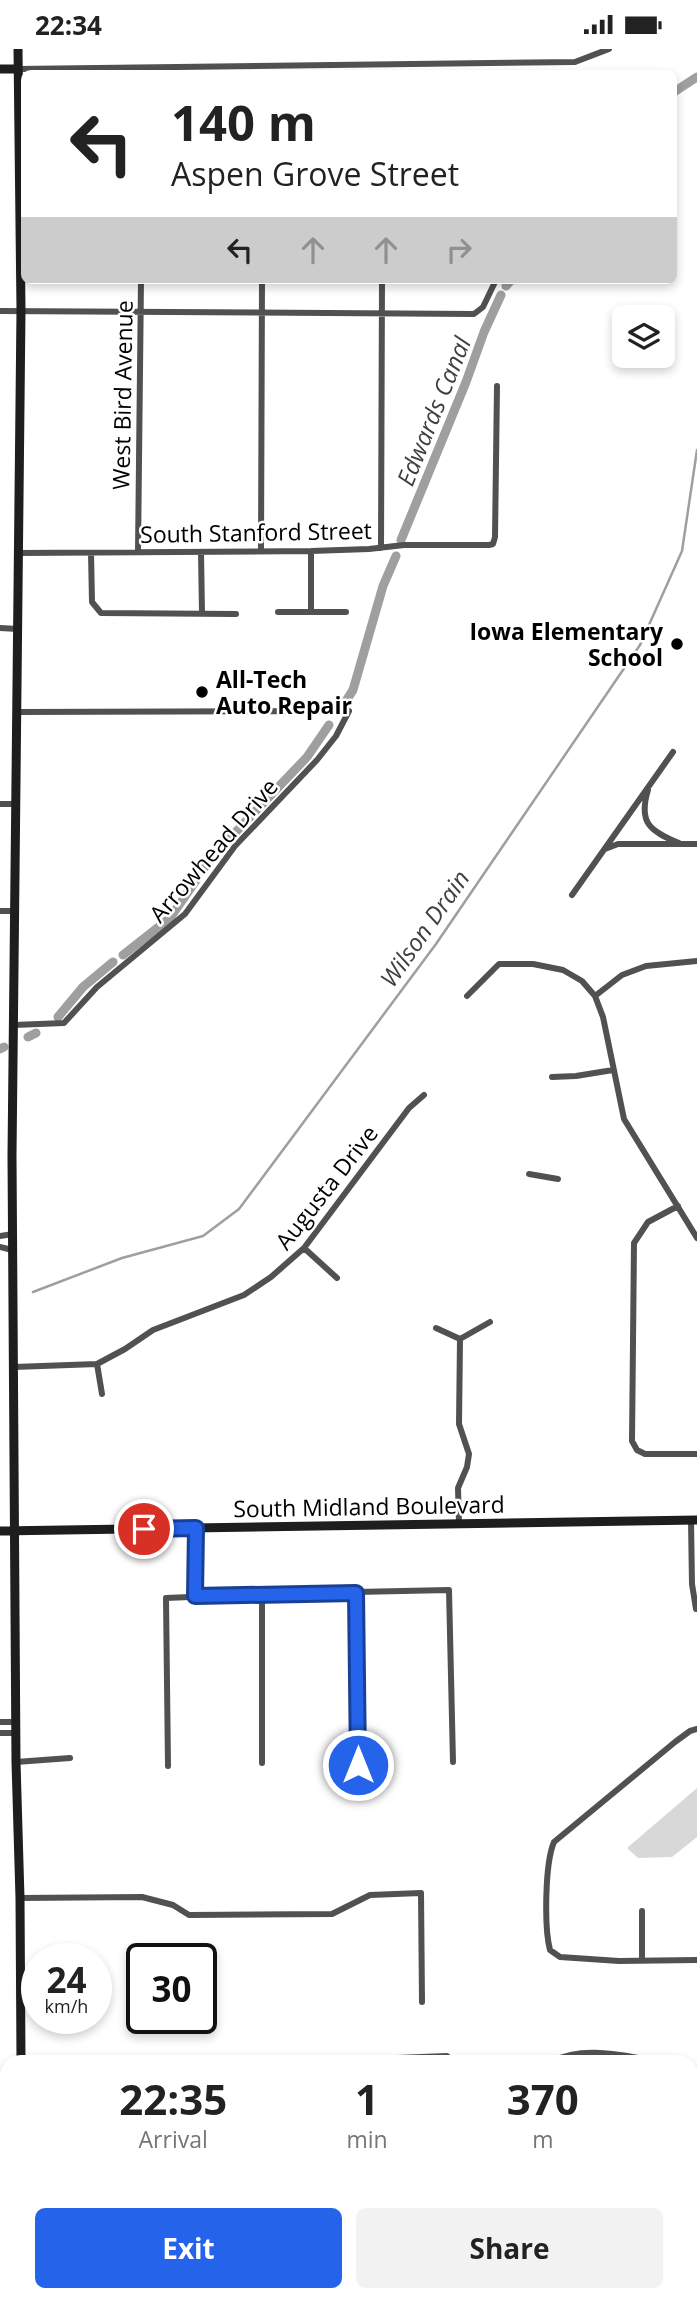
<!DOCTYPE html>
<style>
body{margin:0;font-family:"Open Sans",sans-serif;background:#f2f2f2;color:#222;height:100vh;display:flex;flex-direction:column;font-size:26px;white-space:nowrap}
*{box-sizing:border-box;margin:0}
p{font-size:23px;color:#767676}
.icon{flex:none;width:38px;height:38px;fill:none;stroke:currentColor;stroke-width:2;stroke-linecap:round;stroke-linejoin:round}
.map{position:relative;flex:1;overflow:hidden}
.panel{position:absolute;left:0px;top:2006px;width:698px;height:247px;display:flex;flex-direction:column;background:#fff;border-radius:21px 21px 0 0;box-shadow:0 4px 10px #0003}
.panel>*{flex:none}
.hud{position:absolute;left:21px;top:21px;width:656px;height:214px;border-radius:10px;box-shadow:0 4px 10px #0003;background:#fff;color:#222;overflow:hidden}
.tools{position:absolute;left:612px;top:256px;display:grid;gap:14px}
.tools a{display:grid;place-items:center;width:63px;height:63px;border-radius:10px;background:#fff;box-shadow:0 4px 10px #0003;font-size:35px}
.speed{position:absolute;left:21px;top:1894px;display:flex;gap:14px;font-size:35px;font-weight:700;text-align:center}
.speed>*{display:grid;place-content:center;width:91px;height:91px;border-radius:50%;background:#fff;box-shadow:0 4px 10px #0003;line-height:1}
.speed small{font-size:18px;font-weight:400}
.speed .limit{border:4px solid #111;border-radius:10px;background:#fff;color:#111}
.pin{position:absolute;display:grid;place-items:center;width:60px;height:60px;color:#fff;margin:-30px;border:4px solid #fff;border-radius:50%;box-shadow:0 2px 7px #0007}
.me{position:absolute;width:77px;margin:-38px;rotate:0deg;stroke-linejoin:round;filter:drop-shadow(0 0 5px #0008)}
.turn{display:flex;align-items:center;gap:24px;height:147px;padding:0 35px;font-size:32px}
.turn .icon{width:91px;height:91px;stroke-width:2.5}
.turn b{display:block;font-size:49px;line-height:60px}
.lanes{display:flex;align-items:center;height:66px;padding:0 35px;background:#0003;justify-content:center;gap:35px;direction:ltr}
.lanes .off{opacity:.35}
.eta{display:flex;justify-content:space-evenly;align-items:center;height:119px;text-align:center}
.eta b{font-size:42px;font-weight:700;line-height:49px}
.primary-button{display:flex;gap:14px;margin-top:auto;padding:14px 35px}
.primary-button a{flex:1;height:80px;border-radius:10px;background:#2563eb;color:#fff;font-size:28px;font-weight:700;line-height:80px;text-align:center}
.primary-button a+a{background:#f2f2f2;color:#222}
.status{display:flex;justify-content:space-between;align-items:center;height:49px;padding:0 35px;background:#fff;direction:ltr}
.status svg{height:19px;fill:currentColor}
.map>svg:first-child{display:block}
</style>
<div class="status"><b>22:34</b><svg viewBox="0 0 49 12"><path d="M0 12V9h3v3zM5 12V6h3v6zM10 12V3h3v9zM15 12V0h3v12zM26 1h20v11H26zM47 4h2v5h-2z"/></svg></div>
<div class="map">
<svg width="697" height="2252" viewBox="0 0 697 2252">
<rect width="100%" height="100%" fill="#fff"/>
<!-- green -->
<path fill="#d8d8d8" d="M697,1739V1788L672,1808L638,1809L627,1799Z"/>
<g fill="none" stroke-linecap="round" stroke-linejoin="round">
<!-- stream -->
<path stroke="#9f9f9f" stroke-width="2.5" d="M33,1243L122,1209L203,1187L239,1160L436,895L640,596L682,502L697,401"/>
<!-- canal -->
<path stroke="#9f9f9f" stroke-width="9" d="M674,43L697,28
M506,237L511,231
M401,491L466,333L484,283L501,246
M346,652L353,641L383,537L396,507
M230,789L307,708L329,676
M202,822L224,795
M123,906L170,869L197,830
M58,968L83,938L113,913
M28,988L36,984
M0,1000L4,998"/>
<!-- street -->
<path stroke="#515151" stroke-width="6" d="M17,20L575,13L609,0
M0,262L474,265L483,258L496,231
M381,499L382,231
M261,502L262,231
M138,503L141,231
M201,503L202,564
M19,504L311,502L369,500L404,496H489L493,495L495,488L497,337
M91,504L92,553L101,564L236,565
M278,563H346
M311,563V502
M0,579L18,580
M648,741C638,774 650,782 679,794
M0,755H15
M605,800L618,795H697
M572,846L673,703
M0,862H14
M467,947L499,915H533L563,921L582,932L595,947L603,968L624,1070L697,1189
M595,947L622,926L646,917L697,912
M14,976L64,974L97,938L185,865L235,797L317,711L336,687L349,662L17,663
M552,1028L576,1027L613,1021
M529,1125L558,1130
M678,1157L648,1173L634,1194L632,1392L637,1401L645,1405H697
M0,1187L13,1185
M0,1198L12,1201
M304,1199L337,1229
M436,1279L460,1290
M460,1290L490,1273
M97,1315L102,1345
M14,1318L97,1315L125,1300L153,1281L244,1246L271,1228L304,1199L409,1059L424,1046
M691,1471L692,1535L696,1560
M459,1474L458,1439L467,1418L469,1405L459,1375L460,1290
M356,1543L358,1716
M195,1547L196,1479
M0,1673H16
M697,1680L690,1682L675,1693L554,1793C545,1814 544,1878 550,1901L560,1908L619,1912L697,1911
M0,1684H16
M16,1713L70,1709
M262,1714V1545
M168,1717L166,1549L262,1545L449,1541L453,1713
M20,1849L142,1848L173,1856L189,1866L332,1865L370,1846L421,1844L422,1953
M642,1911V1862
M371,2012L372,2010L447,2007L453,2012
M554,2012C577,1999 612,2004 638,2009V2012
M0,2070H7
M0,2170L7,2168
M691,2213L697,2212
M642,2252V2245"/>
<!-- secondary -->
<path stroke="#1e1e1e" stroke-width="9" d="M18,0L21,261L12,1107L16,1713L20,1849L21,2012
M0,20H17
M0,1482L697,1471
M22,2245V2252"/>
</g>
<g fill="none" stroke-linecap="round" stroke-linejoin="round">
<!-- route casing -->
<g stroke="#184099" stroke-width="18">
<path id="route" d="M144,1480L196,1479L195,1547L356,1544L358,1716"/>
</g>
<!-- route -->
<use href="#route" stroke="#2563eb" stroke-width="12"/>
</g>
<!-- markers -->
<g fill="#000" stroke="#fff" stroke-width="2.5">
<circle cx="677" cy="595" r="7"/>
<circle cx="202" cy="643" r="7"/>
</g>
<g text-anchor="middle" dominant-baseline="central" stroke-width="5" stroke-linejoin="round" paint-order="stroke">
<!-- street labels -->
<g font-size="23" fill="#000" stroke="#fff">
<text transform="translate(122 346) rotate(-89)">West Bird Avenue</text>
<text transform="translate(256 483) rotate(-1)">South Stanford Street</text>
<text transform="translate(213 801) rotate(-49)">Arrowhead Drive</text>
<text transform="translate(326 1138) rotate(-52)">Augusta Drive</text>
<text transform="translate(369 1457) rotate(-1)">South Midland Boulevard</text>
</g>
<!-- poi labels -->
<g font-size="23" font-weight="bold" fill="#000" stroke="#fff" text-anchor="end">
<text x="663" y="582">Iowa Elementary<tspan x="663" dy="26">School</tspan></text>
<text x="216" y="630" text-anchor="start">All-Tech<tspan x="216" dy="26">Auto Repair</tspan></text>
</g>
<!-- water labels -->
<g font-size="24" font-style="italic" fill="#404040" stroke="#fff">
<text transform="translate(433 362) rotate(-68)">Edwards Canal</text>
<text transform="translate(424 879) rotate(-55)">Wilson Drain</text>
</g>
</g>
</svg>
<div class="tools">
<a><svg class="icon" aria-label="layers" viewBox="0 0 24 24"><path d="M12 4l9 5-9 5-9-5zM3 14l9 5 9-5"/></svg></a>
</div>
<div class="speed"><div>24<small>km/h</small></div><div class="limit">30</div></div>
<div class="pin" style="left:144px;top:1480px;background:#d93025"><svg class="icon" aria-label="arrive" viewBox="0 0 24 24"><path d="M6 21V4h12l-3 4 3 4H6"/></svg></div>
<svg class="me" style="left:358px;top:1716px" viewBox="-20 -20 40 40"><circle r="17" fill="#2563eb" stroke="#fff" stroke-width="3"/><path d="M0-11L8 9 0 5-8 9z" fill="#fff"/></svg>
<div class="hud">
<div class="turn"><svg class="icon" aria-label="left" viewBox="0 0 24 24"><path d="M17 20v-9H6M10 6l-5 5 5 5"/></svg><div><b>140 m</b>Aspen Grove Street</div></div>
<div class="lanes"><svg class="icon" aria-label="left" viewBox="0 0 24 24"><path d="M17 20v-9H6M10 6l-5 5 5 5"/></svg><svg class="icon off" aria-label="ahead" viewBox="0 0 24 24"><path d="M12 20V5M6 11l6-6 6 6"/></svg><svg class="icon off" aria-label="ahead" viewBox="0 0 24 24"><path d="M12 20V5M6 11l6-6 6 6"/></svg><svg class="icon off" aria-label="right" viewBox="0 0 24 24"><path d="M7 20v-9h11M14 6l5 5-5 5"/></svg></div>
</div>
<section class="panel">
<div class="eta">
<div><b>22:35</b><p>Arrival</p></div>
<div><b>1</b><p>min</p></div>
<div><b>370</b><p>m</p></div>
</div>
<div class="primary-button"><a>Exit</a><a>Share</a></div>
</section>
</div>
